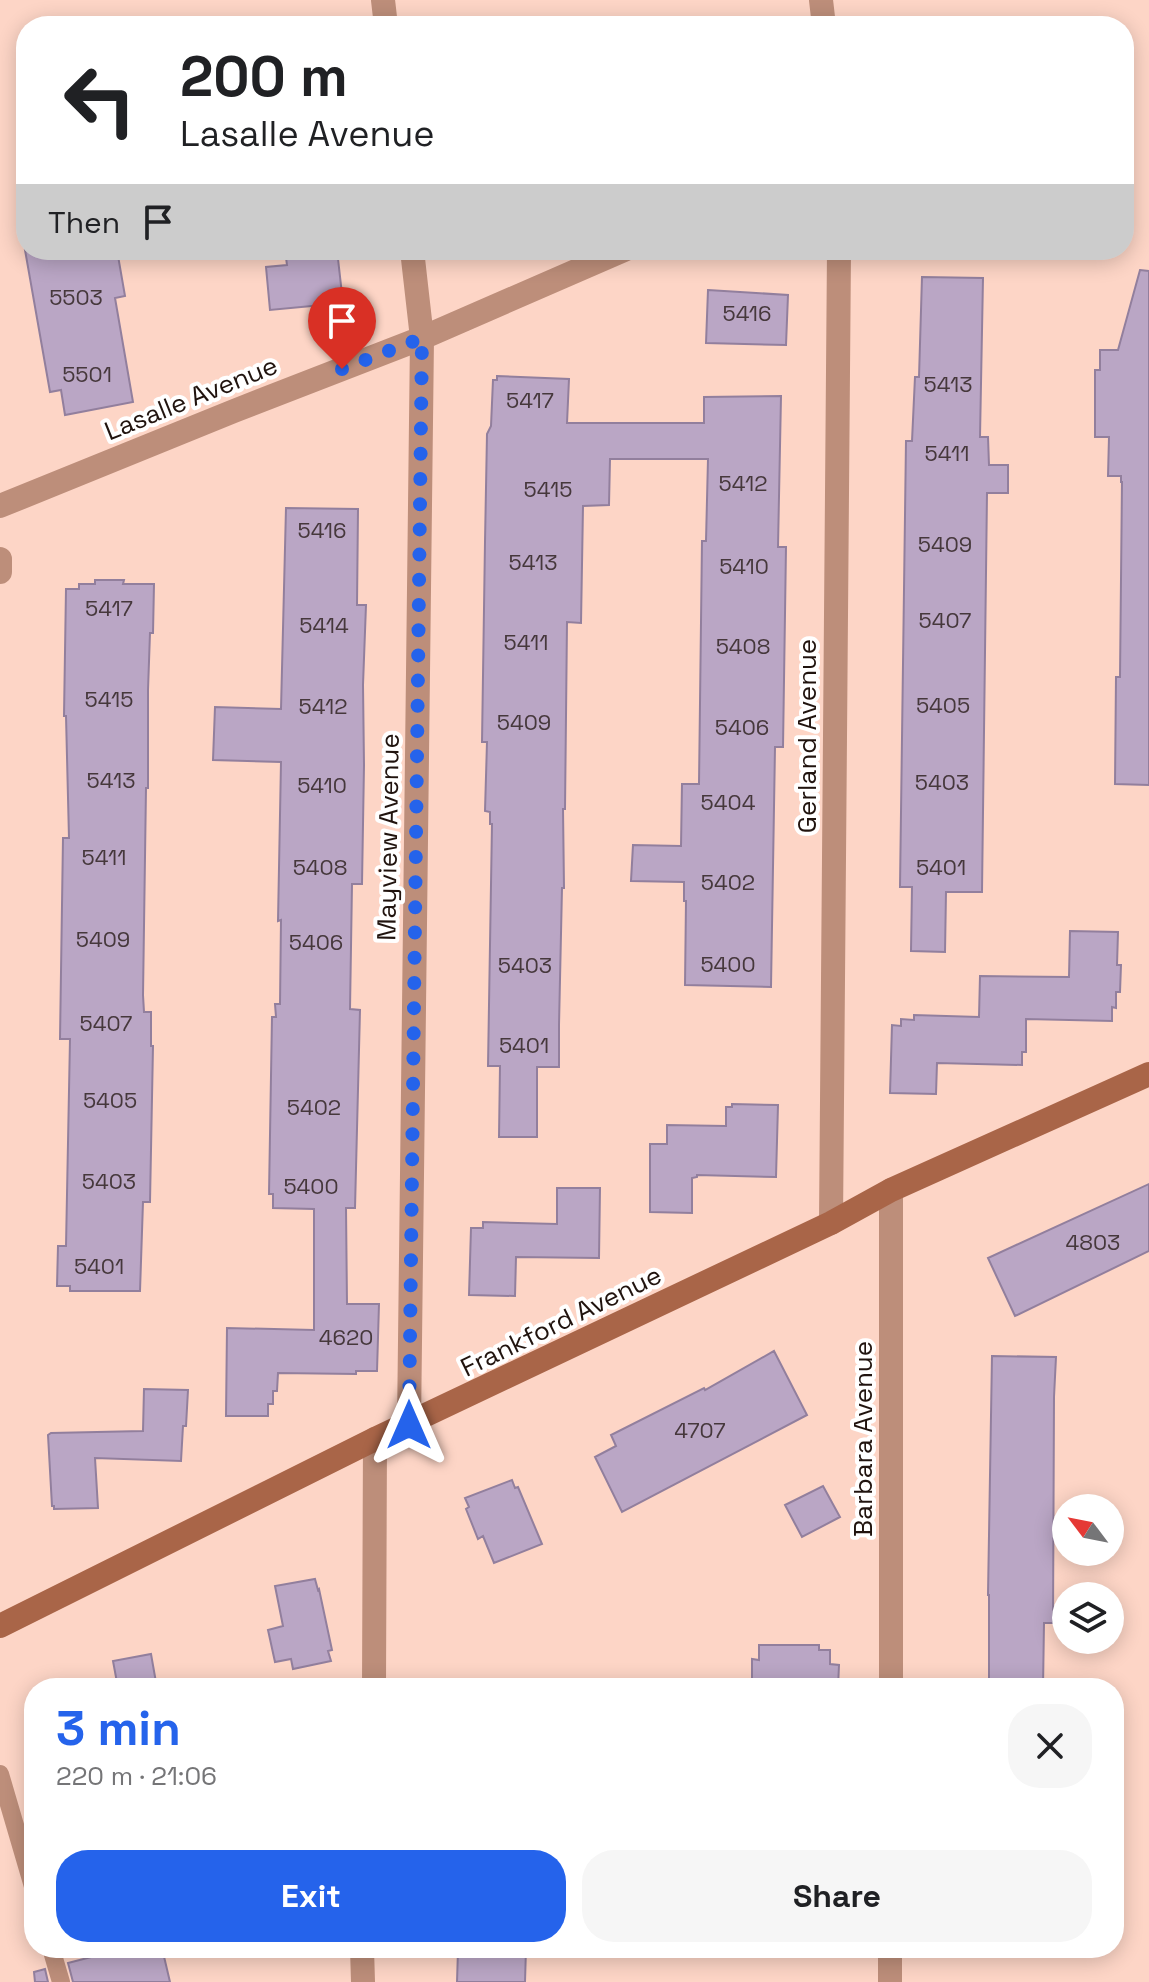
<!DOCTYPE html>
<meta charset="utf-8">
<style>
body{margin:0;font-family:"Space Grotesk",sans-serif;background:#f6f6f6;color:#202124;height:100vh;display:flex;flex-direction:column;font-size:30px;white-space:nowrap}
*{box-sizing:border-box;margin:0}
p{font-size:26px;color:#757577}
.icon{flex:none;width:44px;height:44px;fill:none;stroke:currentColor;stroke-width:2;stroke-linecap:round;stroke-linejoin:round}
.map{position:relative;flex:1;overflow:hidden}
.details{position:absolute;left:24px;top:1678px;width:1100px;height:280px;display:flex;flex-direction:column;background:#fff;border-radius:32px;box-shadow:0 4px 20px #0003}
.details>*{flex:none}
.banner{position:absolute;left:16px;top:16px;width:1118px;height:244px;border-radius:32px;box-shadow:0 4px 20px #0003;background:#fff;color:#202124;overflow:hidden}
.needle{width:52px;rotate:302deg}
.tools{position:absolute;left:1052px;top:1494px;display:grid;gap:16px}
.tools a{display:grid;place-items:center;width:72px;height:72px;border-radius:50%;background:#fff;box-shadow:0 4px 20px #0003;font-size:40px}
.pin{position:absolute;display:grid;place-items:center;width:68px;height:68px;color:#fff;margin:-82px -34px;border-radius:50% 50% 50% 0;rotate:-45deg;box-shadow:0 0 8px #0007}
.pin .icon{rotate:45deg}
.me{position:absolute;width:88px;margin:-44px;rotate:0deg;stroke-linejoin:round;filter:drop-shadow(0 0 6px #0008)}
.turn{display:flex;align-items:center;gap:28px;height:168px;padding:0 32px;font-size:36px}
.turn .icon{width:104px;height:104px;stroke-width:2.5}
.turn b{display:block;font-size:56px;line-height:68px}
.then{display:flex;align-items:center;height:76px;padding:0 32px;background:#0003;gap:16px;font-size:30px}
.round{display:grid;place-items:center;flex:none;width:84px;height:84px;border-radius:32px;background:#f6f6f6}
.headline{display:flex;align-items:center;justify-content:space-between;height:136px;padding:0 32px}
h1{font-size:48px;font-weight:800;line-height:60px;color:#2563eb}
.cta{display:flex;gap:16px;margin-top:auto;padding:16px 32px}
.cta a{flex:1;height:92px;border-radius:32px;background:#2563eb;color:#fff;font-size:32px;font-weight:800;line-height:92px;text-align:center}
.cta a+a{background:#f6f6f6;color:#202124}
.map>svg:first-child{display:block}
</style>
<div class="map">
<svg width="1149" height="1982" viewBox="0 0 1149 1982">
<rect width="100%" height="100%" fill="#fdd5c6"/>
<!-- building -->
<path fill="#baa6c5" stroke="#927f9d" stroke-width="2" d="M25,250H117L125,296L115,298L133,402L65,415L61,390L50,392Z
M285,250H337L343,303L270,310L266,267L287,265Z
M1140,270L1149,271V785L1115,784L1116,677H1120L1122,482H1121V476H1108L1109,437H1095V370H1100V350H1118Z
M922,277L983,278L980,437H988L989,465H1008V493H987L982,892H946L945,952L911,951L912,887H900L906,441H912L915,377H919Z
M708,290L788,295L786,345L706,343Z
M497,376L569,379L567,423H704V397L781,396L778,547H786L783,747H775L771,987L685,985L686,901H684V882L631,881L633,845L681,846L682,784H699L702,541H706L708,459H610L609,505L583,506L581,623L567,622L565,809H563L564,888H562L559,1025V1067H537V1137H499L500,1066H488L492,824H490V812L485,811L487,742H482L485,542L487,434L491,426L493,380H497Z
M286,508L358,509L357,605H366L363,685L364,765L362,884H352L350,1009L360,1010L355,1208H346L347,1304H379L377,1371H356V1374L278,1373L277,1391H273V1404H268V1416H226L227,1328L314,1330V1209L273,1208V1194H269L272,1017H276L275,1004H280L281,920L278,921L281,762L213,760L215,707L281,709Z
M95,580H124L123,584H154L153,633H150L148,690V788H146L143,995L144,1012H151V1046H153L150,1202H143L140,1291H70V1286H57L58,1246H66L70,1039H60L63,838H69L66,716H64L66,589H79V584H95Z
M1070,931L1118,932L1117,965H1121L1120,992H1116V1008L1112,1007V1021L1026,1019V1052H1022V1065L937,1063L936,1094L890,1093L892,1025L901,1026V1019L914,1020V1015L979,1017L980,976L1069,977Z
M732,1104L778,1105L776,1177L697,1175V1177L692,1178V1213L650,1212V1144H667V1125L726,1126V1107H732Z
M1149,1184V1251L1015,1316L988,1258Z
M557,1188H600L599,1258L516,1257L515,1296L469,1295L471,1228H483V1222L557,1224Z
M774,1351L807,1415L622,1512L595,1457L616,1446L611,1435L704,1388L705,1390Z
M992,1356L1056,1357L1054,1397L1053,1623H1044L1043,1688H991V1681H989V1595H988Z
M144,1389L188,1390L186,1426H183L181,1461L95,1458L98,1508L54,1509V1506H52L48,1435L51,1433L143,1431Z
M512,1480L515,1488L518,1487L542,1544L494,1563L483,1536L478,1539L466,1509L469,1507L465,1498Z
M823,1486L840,1517L802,1537L785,1505Z
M315,1579L318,1590L319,1589L332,1650L328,1651L331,1661L293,1669L291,1659L275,1662L268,1630L283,1626L275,1586Z
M759,1645H819V1650H830V1664L839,1665L838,1688H752V1659L759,1660Z
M151,1654L157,1688H118L113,1661Z
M126,1948H162L170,1982H73L68,1963Z
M472,1948H526L525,1982H457L458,1950H472Z
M45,1969L48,1982H35L34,1972Z"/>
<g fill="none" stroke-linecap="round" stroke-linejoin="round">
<!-- lane -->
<path stroke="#bd8e7a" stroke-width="18" d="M0,1774L34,1890
M51,1948L61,1982"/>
<!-- street -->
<path stroke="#bd8e7a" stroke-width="24" d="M383,0L386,26
M821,0L824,26
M0,506L234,411L422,338L624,250
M0,559V572
M891,1190V1688
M831,1223L839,250
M409,1425L422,338L412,250
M374,1688L375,1439
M362,1948L363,1982
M890,1982V1948"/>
<!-- secondary -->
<path stroke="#a96548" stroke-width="24" d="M0,1626L375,1439L831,1223L891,1190L1149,1074"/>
</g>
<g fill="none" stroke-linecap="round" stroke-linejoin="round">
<!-- route -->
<path stroke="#2563eb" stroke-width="14" stroke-dasharray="0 25.2" d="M342,369L422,338L409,1425"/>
</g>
<g text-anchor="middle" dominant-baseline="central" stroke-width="8" stroke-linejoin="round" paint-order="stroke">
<!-- number labels -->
<g font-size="22" fill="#46383c">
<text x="76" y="297">5503</text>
<text x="747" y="313">5416</text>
<text x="87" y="374">5501</text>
<text x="948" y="384">5413</text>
<text x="530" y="400">5417</text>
<text x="947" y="453">5411</text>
<text x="743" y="483">5412</text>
<text x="548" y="489">5415</text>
<text x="322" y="530">5416</text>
<text x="945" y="544">5409</text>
<text x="533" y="562">5413</text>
<text x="744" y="566">5410</text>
<text x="109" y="608">5417</text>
<text x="945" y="620">5407</text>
<text x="324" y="625">5414</text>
<text x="526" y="642">5411</text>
<text x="743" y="646">5408</text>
<text x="109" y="699">5415</text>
<text x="943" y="705">5405</text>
<text x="323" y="706">5412</text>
<text x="524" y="722">5409</text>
<text x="742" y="727">5406</text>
<text x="111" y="780">5413</text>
<text x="942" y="782">5403</text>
<text x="322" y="785">5410</text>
<text x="728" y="802">5404</text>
<text x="104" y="857">5411</text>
<text x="320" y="867">5408</text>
<text x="941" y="867">5401</text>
<text x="728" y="882">5402</text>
<text x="103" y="939">5409</text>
<text x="316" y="942">5406</text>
<text x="728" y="964">5400</text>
<text x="525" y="965">5403</text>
<text x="106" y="1023">5407</text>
<text x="524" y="1045">5401</text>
<text x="110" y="1100">5405</text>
<text x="314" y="1107">5402</text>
<text x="109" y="1181">5403</text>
<text x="311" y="1186">5400</text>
<text x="1093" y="1242">4803</text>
<text x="99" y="1266">5401</text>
<text x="346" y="1337">4620</text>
<text x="700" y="1430">4707</text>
</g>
<!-- street labels -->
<g font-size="26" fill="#20130e" stroke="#fff">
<text transform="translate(191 398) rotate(-22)">Lasalle Avenue</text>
<text transform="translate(807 736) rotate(-90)">Gerland Avenue</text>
<text transform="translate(388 837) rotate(-89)">Mayview Avenue</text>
<text transform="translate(561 1321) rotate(-26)">Frankford Avenue</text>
<text transform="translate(863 1439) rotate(-90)">Barbara Avenue</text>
</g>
</g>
</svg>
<div class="tools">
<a><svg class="needle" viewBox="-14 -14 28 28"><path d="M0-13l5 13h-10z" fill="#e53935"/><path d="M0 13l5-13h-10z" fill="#757577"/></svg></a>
<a><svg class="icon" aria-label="layers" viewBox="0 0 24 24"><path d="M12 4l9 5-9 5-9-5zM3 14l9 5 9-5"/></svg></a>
</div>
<div class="pin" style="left:342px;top:369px;background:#d93025"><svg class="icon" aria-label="arrive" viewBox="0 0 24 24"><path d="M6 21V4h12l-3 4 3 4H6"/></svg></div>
<svg class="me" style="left:409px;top:1425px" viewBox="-20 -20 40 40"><path d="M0-17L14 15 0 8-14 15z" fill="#2563eb" stroke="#fff" stroke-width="4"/></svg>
<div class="banner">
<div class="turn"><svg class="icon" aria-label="left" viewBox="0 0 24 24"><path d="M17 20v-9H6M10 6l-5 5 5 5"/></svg><div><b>200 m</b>Lasalle Avenue</div></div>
<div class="then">Then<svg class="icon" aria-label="arrive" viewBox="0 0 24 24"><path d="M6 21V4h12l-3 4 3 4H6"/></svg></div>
</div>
<section class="details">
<div class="headline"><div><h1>3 min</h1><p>220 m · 21:06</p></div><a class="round"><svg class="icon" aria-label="close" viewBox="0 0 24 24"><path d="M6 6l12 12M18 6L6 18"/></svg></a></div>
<div class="cta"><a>Exit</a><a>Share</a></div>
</section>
</div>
